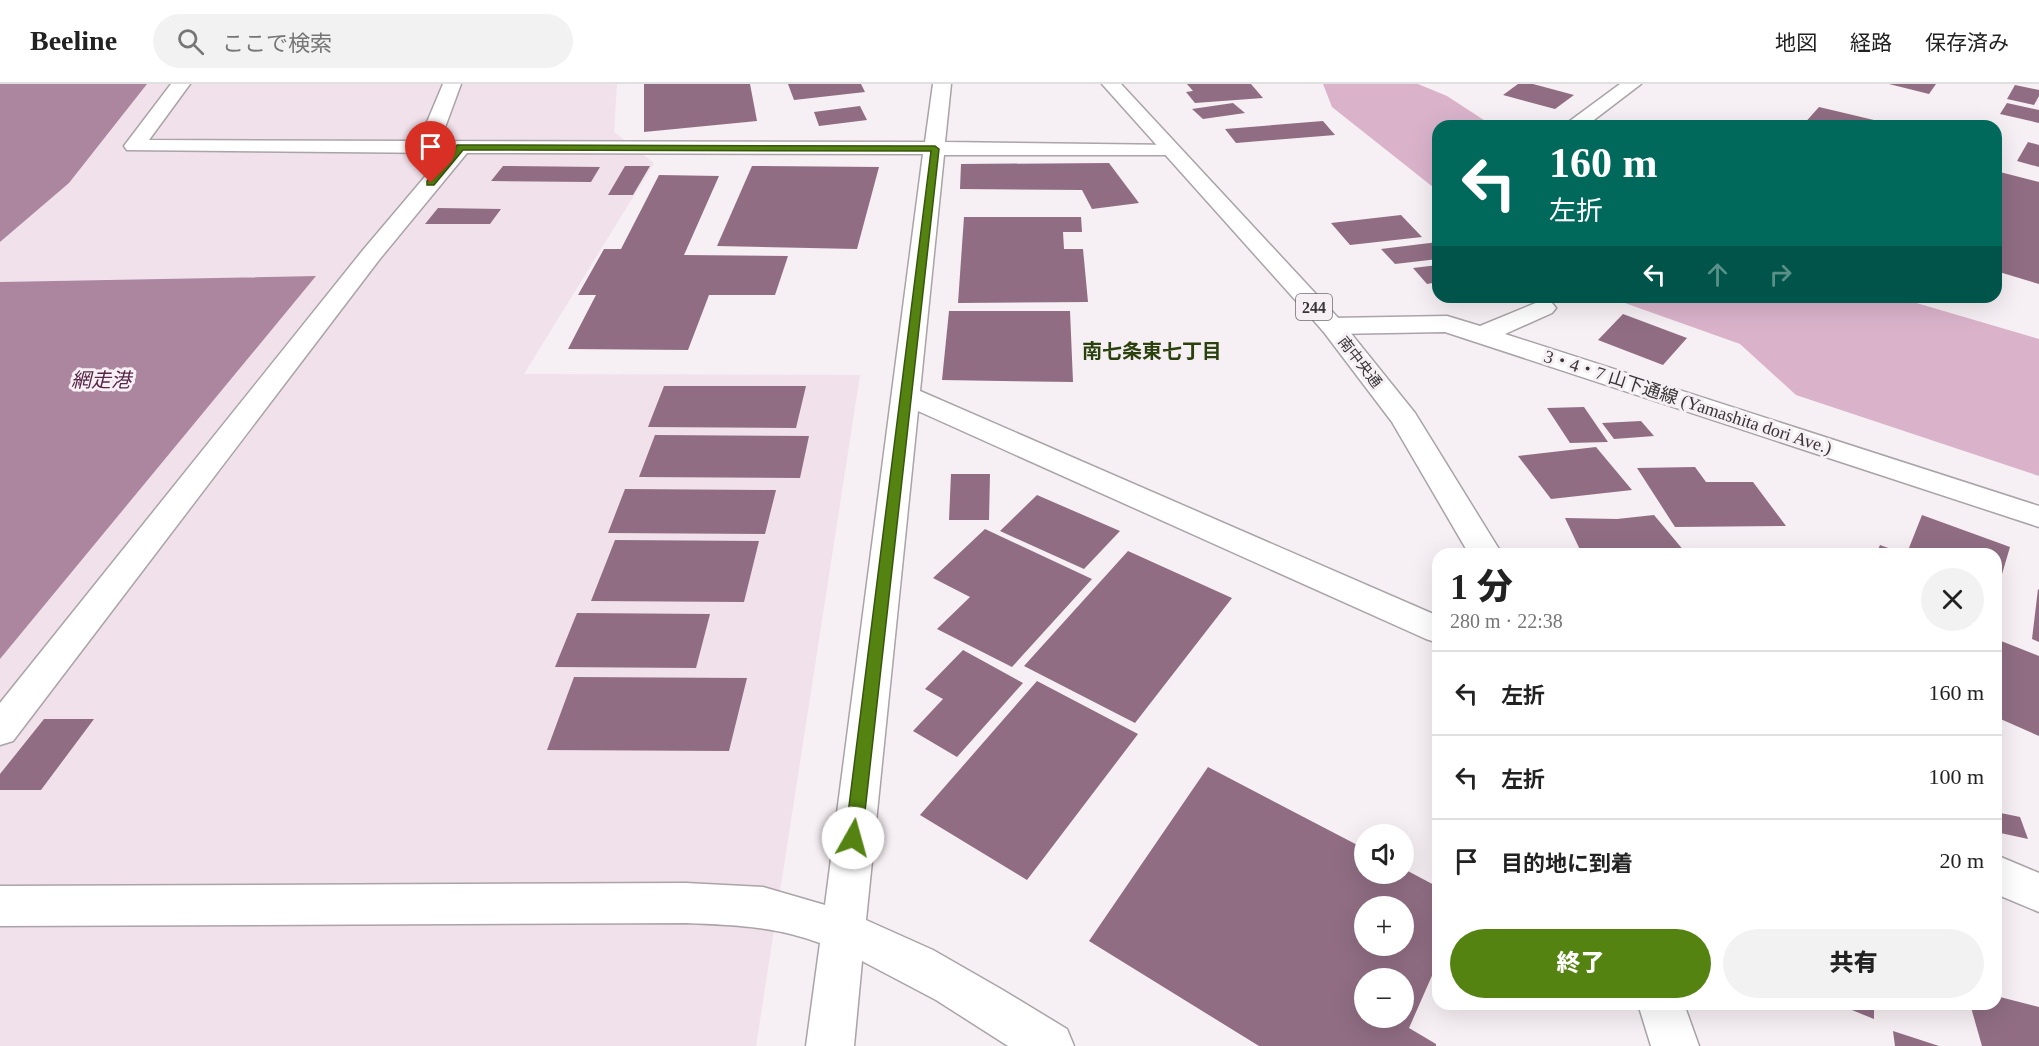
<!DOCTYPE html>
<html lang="ja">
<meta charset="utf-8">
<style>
body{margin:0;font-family:"Times New Roman","Noto Sans JP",serif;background:#f2f2f2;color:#222;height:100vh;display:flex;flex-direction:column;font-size:22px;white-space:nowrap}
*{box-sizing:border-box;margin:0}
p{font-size:20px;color:#767676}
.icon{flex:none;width:33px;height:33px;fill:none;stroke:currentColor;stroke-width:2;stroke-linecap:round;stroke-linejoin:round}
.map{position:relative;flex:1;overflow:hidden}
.drawer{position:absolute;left:1432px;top:464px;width:570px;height:462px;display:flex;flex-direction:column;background:#fff;border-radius:18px;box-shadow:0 6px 24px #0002}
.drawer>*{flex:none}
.banner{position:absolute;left:1432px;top:36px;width:570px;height:183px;border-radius:18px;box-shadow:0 6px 24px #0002;background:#00695c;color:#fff;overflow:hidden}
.tools{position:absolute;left:1354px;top:740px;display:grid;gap:12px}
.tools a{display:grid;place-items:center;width:60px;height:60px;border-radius:50%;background:#fff;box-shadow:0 6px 24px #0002;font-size:30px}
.pin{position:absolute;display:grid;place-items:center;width:51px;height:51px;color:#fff;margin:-62px -26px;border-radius:50% 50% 50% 0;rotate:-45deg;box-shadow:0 0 6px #0007}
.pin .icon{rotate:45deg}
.me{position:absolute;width:66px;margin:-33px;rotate:7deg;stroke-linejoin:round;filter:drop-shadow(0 0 4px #0008)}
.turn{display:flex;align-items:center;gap:21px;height:126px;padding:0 18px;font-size:27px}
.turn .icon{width:78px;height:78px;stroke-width:2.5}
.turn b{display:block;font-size:42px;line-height:51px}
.lanes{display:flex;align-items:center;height:57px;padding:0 18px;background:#0003;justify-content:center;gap:30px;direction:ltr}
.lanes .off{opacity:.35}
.round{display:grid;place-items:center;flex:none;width:63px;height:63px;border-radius:32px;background:#f2f2f2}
.summary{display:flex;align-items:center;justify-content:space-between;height:102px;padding:0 18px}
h1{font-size:36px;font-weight:800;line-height:45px}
.primary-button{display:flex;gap:12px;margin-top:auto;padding:12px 18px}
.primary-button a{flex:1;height:69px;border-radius:36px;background:#558312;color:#fff;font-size:24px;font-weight:800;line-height:69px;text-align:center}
.primary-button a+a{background:#f2f2f2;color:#222}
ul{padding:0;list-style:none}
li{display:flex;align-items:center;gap:18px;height:84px;padding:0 18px;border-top:2px solid #e0e0e0}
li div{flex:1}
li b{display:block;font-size:22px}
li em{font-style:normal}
header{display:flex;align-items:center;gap:36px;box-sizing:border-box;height:84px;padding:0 30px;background:#fff;border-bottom:2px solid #e0e0e0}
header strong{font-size:28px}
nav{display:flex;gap:33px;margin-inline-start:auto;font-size:21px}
.search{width:420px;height:54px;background:#f2f2f2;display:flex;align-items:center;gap:15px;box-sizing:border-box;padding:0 21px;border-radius:33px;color:#767676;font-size:22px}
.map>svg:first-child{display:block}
</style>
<header>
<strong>Beeline</strong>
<div class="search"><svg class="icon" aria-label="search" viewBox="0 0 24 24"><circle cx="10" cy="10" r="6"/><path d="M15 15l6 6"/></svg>ここで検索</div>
<nav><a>地図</a><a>経路</a><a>保存済み</a></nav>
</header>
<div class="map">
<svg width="2039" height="962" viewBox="0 0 2039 962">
<rect width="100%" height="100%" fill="#f6eff3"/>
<!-- built -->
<path fill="#f0e1ea" d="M147,0H617L614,48L654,79L524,290L860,291L756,962H0V575L316,192L0,198V158L69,99Z"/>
<!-- forest -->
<path fill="#dab3cb" d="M1323,0H1418L1447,12L1493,42H1438V107L1332,23Z
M1608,213H1896L2039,255V392L1796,311L1740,260Z"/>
<!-- water -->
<path fill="#ab869e" d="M0,0H147L69,99L0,158Z
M316,192L0,575V198Z"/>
<!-- building -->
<path fill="#906d83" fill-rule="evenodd" d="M644,0H750L757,37L644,48Z
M788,0H861L865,8L794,16Z
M1187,0H1251L1263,14L1195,19L1186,8L1193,7Z
M1518,0H1533L1574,11L1555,25L1503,11Z
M1889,0H1936L1929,10Z
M2015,1L2039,6V12L2034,21L2007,15Z
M1233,19L1245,29L1203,35L1192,25Z
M2007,19L2039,26V39L2000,30Z
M860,22L867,36L819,42L814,28Z
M1819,23L1878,37L1894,42H1802Z
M1323,37L1335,51L1236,59L1225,45Z
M2028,58L2039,61V83L2017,77Z
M1109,79L1139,119L1092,125L1082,106L960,105L961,80Z
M503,82L600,83L591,98L491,97Z
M625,82H650L633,111H608Z
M752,82L879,83L857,165L717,162Z
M1996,87L2039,98V200L1996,187Z
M659,91L719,92L684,171L788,172L775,211H709L688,266L568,265L596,211H578L604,165H621Z
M438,124L501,125L490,140H425Z
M1401,131L1422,153L1350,161L1331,139Z
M964,133H1081L1082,148H1063L1064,165H1083L1088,218L958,219Z
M1438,158V175L1395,180L1381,165Z
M1438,181V198L1427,200L1413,184Z
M949,227H1070L1073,298L942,296Z
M1623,230L1687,254L1663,281L1598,256Z
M664,302H806L796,344L648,343Z
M1584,323L1608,358L1570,359L1547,324Z
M1641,337L1654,352L1614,355L1602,339Z
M655,351L809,352L800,394L639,393Z
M1596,363L1632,406L1551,415L1518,372Z
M1695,383L1706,398H1753L1786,442L1675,443L1637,384Z
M951,390H990L989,436H949Z
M625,405L776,406L765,450L608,449Z
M1037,411L1120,447L1084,485L1000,447Z
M1654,431L1685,468L1582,470L1565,434L1617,435Z
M1922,431L2010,463L1997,507L1996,470L1907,469Z
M985,445L1092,495L1012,583L937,545L970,513L933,494Z
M615,456L759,457L744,518L591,517Z
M1880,461L1902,469V470H1876Z
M1128,467L1232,514L1135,639L1024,582Z
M2038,505L2039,506V558L2032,555Z
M577,529L710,530L696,584L555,583Z
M1996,555L2039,572V652L1996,633Z
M963,566L1023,599L957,673L913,647L943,615L925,605Z
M574,593L747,594L729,667L547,666Z
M1037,597L1138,650L1027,796L920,731Z
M44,635H94L41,706H0V690Z
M1208,683L1365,765V789H1404V785L1438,803V878L1409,944L1436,960V962H1259L1089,857ZM1365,822H1404V861H1365ZM1365,894H1404V933H1365Z
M1996,728L2020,733L2028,755L1996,748Z
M1996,912L2039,923V962H1982L1970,920H1996Z
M1837,920H1874V935Z
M1893,947L1939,962H1895Z"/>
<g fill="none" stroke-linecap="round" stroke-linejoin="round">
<!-- minor casing -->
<g stroke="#aaa3a7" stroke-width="3">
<path id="minor" d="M171,0H190L149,56L419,57L443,0H461L440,57L925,58L933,0H951L945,58L1176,61L1179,65L1176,69L1169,71H944L920,307L1438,532V559L1426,555L918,327L866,836L933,866L1001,905L1067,945L1074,962H1008L936,916L862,877L854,962H806L820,859C774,842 734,841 686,839L0,842V802L686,799L763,803L825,821L923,70L467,69L379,176L13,657L0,661V619L363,166L445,69L127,66L124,62Z
M1620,0H1641L1586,42H1563Z
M1543,216L1552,219L1556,224L1552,229L1505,250L2039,422V443L1445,248L1332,250L1323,247L1319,242L1323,237L1332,234L1447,232L1480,242Z
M1996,771L2039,789V828L1996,810Z"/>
</g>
<!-- highway casing -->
<g stroke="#aaa3a7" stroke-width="3">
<path id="highway" d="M1102,0H1121L1341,237L1415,329L1502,470H1469L1392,338L1323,247Z
M1638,920H1684L1699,962H1651Z"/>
</g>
<!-- minor -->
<use href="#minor" fill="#fff" fill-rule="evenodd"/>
<!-- highway -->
<use href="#highway" fill="#fff" fill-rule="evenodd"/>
</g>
<!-- route -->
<path fill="#558312" stroke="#37550c" stroke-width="1.5" d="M457,61L935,62L939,65L862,754L859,759L853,762L847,759L845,754L931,67L463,66L434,101H427V97Z"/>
<g text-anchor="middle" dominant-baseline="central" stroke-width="6" stroke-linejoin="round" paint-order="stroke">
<!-- far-street labels -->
<g font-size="15" fill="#373536" stroke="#f6eff3">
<text transform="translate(1360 278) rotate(52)">南中央通</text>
</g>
<!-- shield labels -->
<rect fill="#f6eff3" stroke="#706d6f" stroke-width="1.5" x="1296" y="210" width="36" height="26" rx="4.5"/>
<g font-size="16" font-weight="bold" fill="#373536">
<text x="1314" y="223">244</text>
</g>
<!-- street labels -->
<g font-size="18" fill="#373536" stroke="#f6eff3">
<text transform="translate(1688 318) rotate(18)">3・4・7 山下通線 (Yamashita dori Ave.)</text>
</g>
<!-- neighbourhood labels -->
<g font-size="20" font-weight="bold" fill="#2a410e" stroke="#f6eff3">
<text x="1152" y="267">南七条東七丁目</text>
</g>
<!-- water labels -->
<g font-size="20" font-style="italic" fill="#562547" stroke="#f6eff3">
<text x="101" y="296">網走港</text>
</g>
</g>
</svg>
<div class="tools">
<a><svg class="icon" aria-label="sound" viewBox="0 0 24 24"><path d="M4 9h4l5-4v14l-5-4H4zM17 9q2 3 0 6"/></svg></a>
<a>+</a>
<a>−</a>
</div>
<div class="pin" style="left:431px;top:99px;background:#d93025"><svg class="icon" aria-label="arrive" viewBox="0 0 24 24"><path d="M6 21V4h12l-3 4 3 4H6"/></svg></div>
<svg class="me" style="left:853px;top:754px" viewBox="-20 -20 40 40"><circle r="19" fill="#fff"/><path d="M0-13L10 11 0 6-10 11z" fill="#558312"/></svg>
<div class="banner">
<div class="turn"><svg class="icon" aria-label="left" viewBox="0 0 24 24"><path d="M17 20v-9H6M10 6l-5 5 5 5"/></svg><div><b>160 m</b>左折</div></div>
<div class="lanes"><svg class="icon" aria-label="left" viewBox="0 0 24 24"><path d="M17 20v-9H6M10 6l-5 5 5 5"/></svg><svg class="icon off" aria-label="ahead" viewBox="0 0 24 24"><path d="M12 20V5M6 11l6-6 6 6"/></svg><svg class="icon off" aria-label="right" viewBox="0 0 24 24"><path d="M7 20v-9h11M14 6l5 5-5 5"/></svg></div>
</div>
<section class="drawer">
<div class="summary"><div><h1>1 分</h1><p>280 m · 22:38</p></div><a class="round"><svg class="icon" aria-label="close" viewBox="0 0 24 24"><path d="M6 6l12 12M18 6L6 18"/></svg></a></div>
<ul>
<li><svg class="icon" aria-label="left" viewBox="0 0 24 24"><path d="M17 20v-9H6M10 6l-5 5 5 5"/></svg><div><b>左折</b></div><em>160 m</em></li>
<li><svg class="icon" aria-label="left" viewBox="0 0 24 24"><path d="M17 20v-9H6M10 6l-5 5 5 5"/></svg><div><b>左折</b></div><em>100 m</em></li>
<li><svg class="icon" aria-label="arrive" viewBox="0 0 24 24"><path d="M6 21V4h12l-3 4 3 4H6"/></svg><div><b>目的地に到着</b></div><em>20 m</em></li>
</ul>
<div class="primary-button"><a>終了</a><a>共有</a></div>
</section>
</div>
